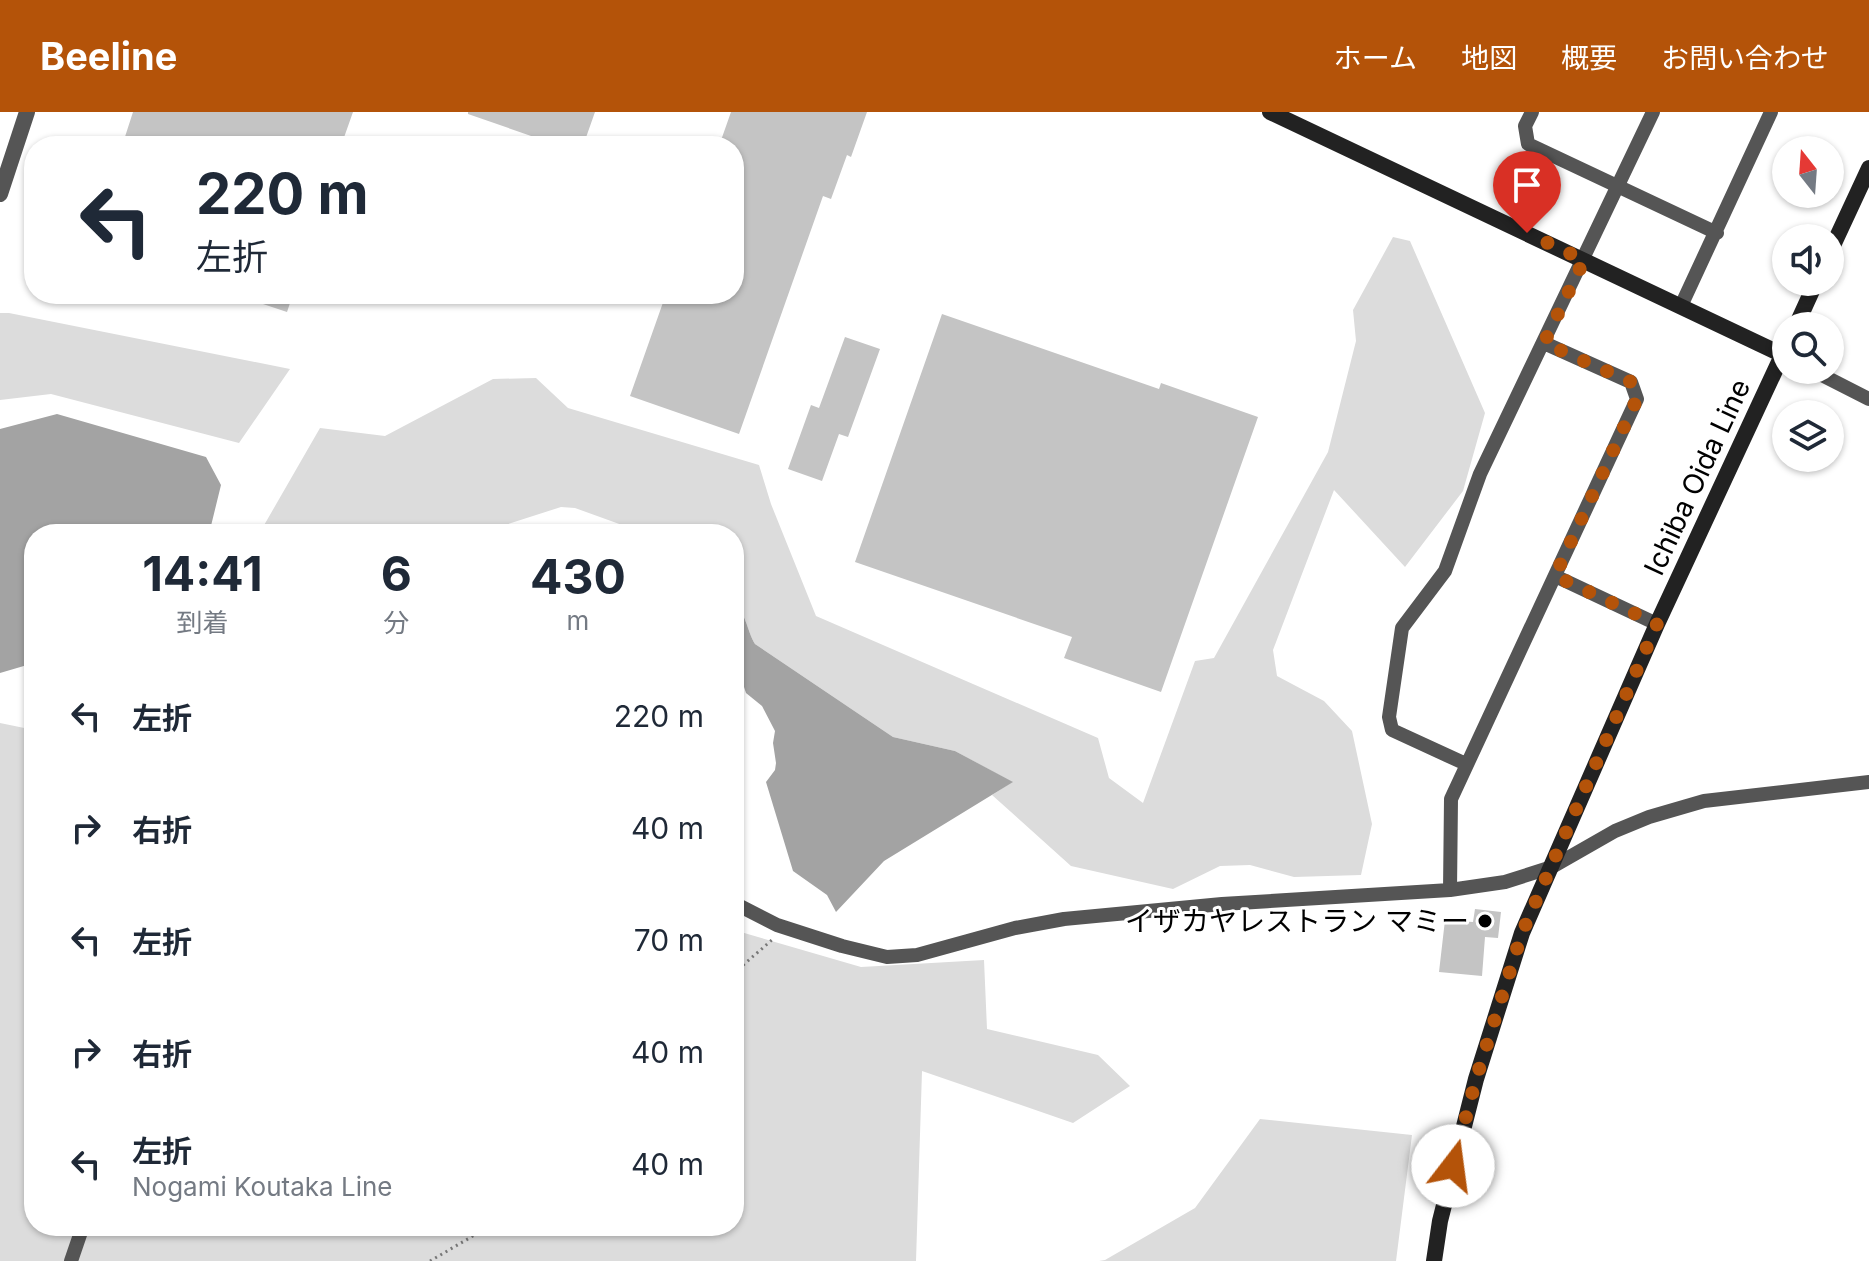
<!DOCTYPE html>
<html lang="ja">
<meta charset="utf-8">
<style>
body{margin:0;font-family:Inter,"Noto Sans JP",sans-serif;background:#f6f6f7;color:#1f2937;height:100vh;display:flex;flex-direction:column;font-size:30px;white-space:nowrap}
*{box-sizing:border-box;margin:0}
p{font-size:26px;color:#747a83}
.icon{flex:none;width:44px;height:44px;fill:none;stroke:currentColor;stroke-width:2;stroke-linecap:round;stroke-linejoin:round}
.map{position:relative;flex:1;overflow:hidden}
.side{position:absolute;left:24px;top:412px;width:720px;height:712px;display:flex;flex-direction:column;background:#fff;border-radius:32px;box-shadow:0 2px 6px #0004}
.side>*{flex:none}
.banner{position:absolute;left:24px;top:24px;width:720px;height:168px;border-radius:32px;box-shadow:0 2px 6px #0004;background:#fff;color:#1f2937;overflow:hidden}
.needle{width:52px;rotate:343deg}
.controls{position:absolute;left:1772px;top:24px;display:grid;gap:16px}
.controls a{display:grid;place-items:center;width:72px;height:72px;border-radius:50%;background:#fff;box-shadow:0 2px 6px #0004;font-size:40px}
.pin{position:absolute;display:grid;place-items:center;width:68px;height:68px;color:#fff;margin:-82px -34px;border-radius:50% 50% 50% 0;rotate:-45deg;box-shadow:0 0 8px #0007}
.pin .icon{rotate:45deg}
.me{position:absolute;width:88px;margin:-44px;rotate:15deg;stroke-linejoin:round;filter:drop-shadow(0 0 6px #0008)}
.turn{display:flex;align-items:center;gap:28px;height:168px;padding:0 40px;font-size:36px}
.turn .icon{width:104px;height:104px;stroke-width:2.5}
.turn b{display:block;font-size:56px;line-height:68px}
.eta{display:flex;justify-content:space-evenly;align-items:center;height:136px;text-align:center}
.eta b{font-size:48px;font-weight:700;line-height:56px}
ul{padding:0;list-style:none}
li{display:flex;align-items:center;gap:24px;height:112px;padding:0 40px}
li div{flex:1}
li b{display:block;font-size:30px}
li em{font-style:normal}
header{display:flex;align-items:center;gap:48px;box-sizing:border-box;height:112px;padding:0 40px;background:#b45309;color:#fff}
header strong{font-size:38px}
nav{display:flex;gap:44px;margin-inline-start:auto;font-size:28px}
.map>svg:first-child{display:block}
</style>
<header>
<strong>Beeline</strong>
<nav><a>ホーム</a><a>地図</a><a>概要</a><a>お問い合わせ</a></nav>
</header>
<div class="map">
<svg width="1869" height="1149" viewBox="0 0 1869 1149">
<rect width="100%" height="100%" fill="#fff"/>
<!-- green -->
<path fill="#dcdcdc" d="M1393,125L1410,129L1485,301L1463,379L1405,455L1334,378L1273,538L1277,564L1324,589L1352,619L1372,712L1361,763L1294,765L1250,753L1220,754L1173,777L1071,754L992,683L1012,670L955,639L893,625L755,532C747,519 745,498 734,489V422H647L575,396L561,395L505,413L490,422H268L263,415L320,316L385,324L493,267L536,266L568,296L759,353L771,392L816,504L1098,626L1109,666L1143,691L1195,549L1214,546L1328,340L1356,229L1353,198Z
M0,201H9L290,257L239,331L51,282L0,288Z
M0,611L34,618V1114H734V818L861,855L984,848L987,917L1098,943L1130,974L1073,1011L922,959L916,1149H0Z
M1260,1007L1412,1023L1396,1149H1099L1105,1148L1195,1096Z"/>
<!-- water -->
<path fill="#a3a3a3" d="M57,302L206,345L221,373L209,422H34V551L0,561V317Z
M734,490C745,498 747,519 755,532L893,625L955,639L1013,670L884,749L836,800L827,783L793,759L766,670L775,658L776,651L773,631L775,619L762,594L746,581L744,575L742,555L734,527Z"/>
<!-- building -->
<path fill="#c4c4c4" d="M133,0H353L341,34H122Z
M468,0H595L583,34H560L468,2Z
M731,0H867L851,45L847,43L831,87L823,84L739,322L630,284L666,182H734V34H719Z
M243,182H293L287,200L242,185Z
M942,202L1159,277L1161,271L1258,305L1161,580L1064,546L1072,525L855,450Z
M845,225L880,237L848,325L839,322L822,369L788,357L811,293L819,296Z
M1475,797L1501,800L1498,826L1485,825L1482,864L1439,860L1445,808L1473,810Z"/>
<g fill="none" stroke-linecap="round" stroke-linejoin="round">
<!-- path -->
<path stroke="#777" stroke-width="3" stroke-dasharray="2 4" stroke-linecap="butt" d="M734,861L773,827
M430,1149L490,1114"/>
<!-- minor -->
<path stroke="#555" stroke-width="14" d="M1532,0L1525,14L1528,32L1717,121
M1681,194L1771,0
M1812,258L1869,287
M1555,464L1657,512
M1466,652L1392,618L1389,605L1402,516L1445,459L1480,362L1653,0
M1450,778L1451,687L1637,287L1631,270L1544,231
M734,791L777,813L842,834L887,845L917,843L1015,816L1064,807L1222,792L1450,778L1505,770L1552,755L1615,719L1649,705L1704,689L1869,670
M71,1149L83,1114"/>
<!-- tertiary -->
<path stroke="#555" stroke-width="16" d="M0,82L27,0"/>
<!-- secondary -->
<path stroke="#222" stroke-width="16" d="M1270,0L1783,243
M1830,140L1869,56
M1796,214L1816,170
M1434,1149L1440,1109L1476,967L1522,821L1657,512L1786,235"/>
</g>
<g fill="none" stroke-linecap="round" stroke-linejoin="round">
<!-- route -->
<path stroke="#b45309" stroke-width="14" stroke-dasharray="0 25.2" d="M1453,1054L1476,967L1522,821L1657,512L1555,464L1637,287L1631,270L1544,231L1584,148L1527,121"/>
</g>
<!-- markers -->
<circle fill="#000" stroke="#fff" stroke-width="3" cx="1485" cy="809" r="8"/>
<g text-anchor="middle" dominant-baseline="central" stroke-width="6" stroke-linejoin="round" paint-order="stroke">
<!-- street labels -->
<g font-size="28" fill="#000" stroke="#fff">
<text transform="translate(1697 365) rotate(-65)">Ichiba Oida Line</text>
</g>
<!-- poi labels -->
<g font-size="28" fill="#000" stroke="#fff" text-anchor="end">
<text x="1469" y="809">イザカヤレストラン マミー</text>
</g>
</g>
</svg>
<div class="controls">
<a><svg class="needle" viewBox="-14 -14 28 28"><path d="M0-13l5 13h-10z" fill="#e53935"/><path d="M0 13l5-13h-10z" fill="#747a83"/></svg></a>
<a><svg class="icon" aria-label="sound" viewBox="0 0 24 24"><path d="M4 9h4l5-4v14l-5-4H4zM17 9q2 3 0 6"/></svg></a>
<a><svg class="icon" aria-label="search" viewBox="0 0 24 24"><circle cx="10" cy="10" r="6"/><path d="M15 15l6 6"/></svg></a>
<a><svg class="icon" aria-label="layers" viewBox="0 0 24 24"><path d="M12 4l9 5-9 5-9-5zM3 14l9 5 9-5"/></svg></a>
</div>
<div class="pin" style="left:1527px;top:121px;background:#d93025"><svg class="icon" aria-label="arrive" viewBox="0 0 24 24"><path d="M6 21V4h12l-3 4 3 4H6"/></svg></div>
<svg class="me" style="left:1453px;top:1054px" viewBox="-20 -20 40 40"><circle r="19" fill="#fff"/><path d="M0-13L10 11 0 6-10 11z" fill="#b45309"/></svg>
<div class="banner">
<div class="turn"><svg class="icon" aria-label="left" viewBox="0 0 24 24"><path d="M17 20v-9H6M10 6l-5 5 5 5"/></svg><div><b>220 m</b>左折</div></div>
</div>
<section class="side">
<div class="eta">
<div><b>14:41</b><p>到着</p></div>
<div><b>6</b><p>分</p></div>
<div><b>430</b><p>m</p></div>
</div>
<ul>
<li><svg class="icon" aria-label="left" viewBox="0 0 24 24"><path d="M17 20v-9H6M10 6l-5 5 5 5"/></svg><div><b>左折</b></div><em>220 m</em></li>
<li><svg class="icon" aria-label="right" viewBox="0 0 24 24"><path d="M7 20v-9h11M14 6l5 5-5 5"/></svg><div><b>右折</b></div><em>40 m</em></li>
<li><svg class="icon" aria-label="left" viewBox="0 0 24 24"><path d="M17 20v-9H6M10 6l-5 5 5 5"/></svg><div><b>左折</b></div><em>70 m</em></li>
<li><svg class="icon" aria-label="right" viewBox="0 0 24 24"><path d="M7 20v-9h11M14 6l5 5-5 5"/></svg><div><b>右折</b></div><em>40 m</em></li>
<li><svg class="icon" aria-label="left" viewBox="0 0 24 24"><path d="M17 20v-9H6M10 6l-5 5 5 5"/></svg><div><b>左折</b><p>Nogami Koutaka Line</p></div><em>40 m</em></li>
</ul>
</section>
</div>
